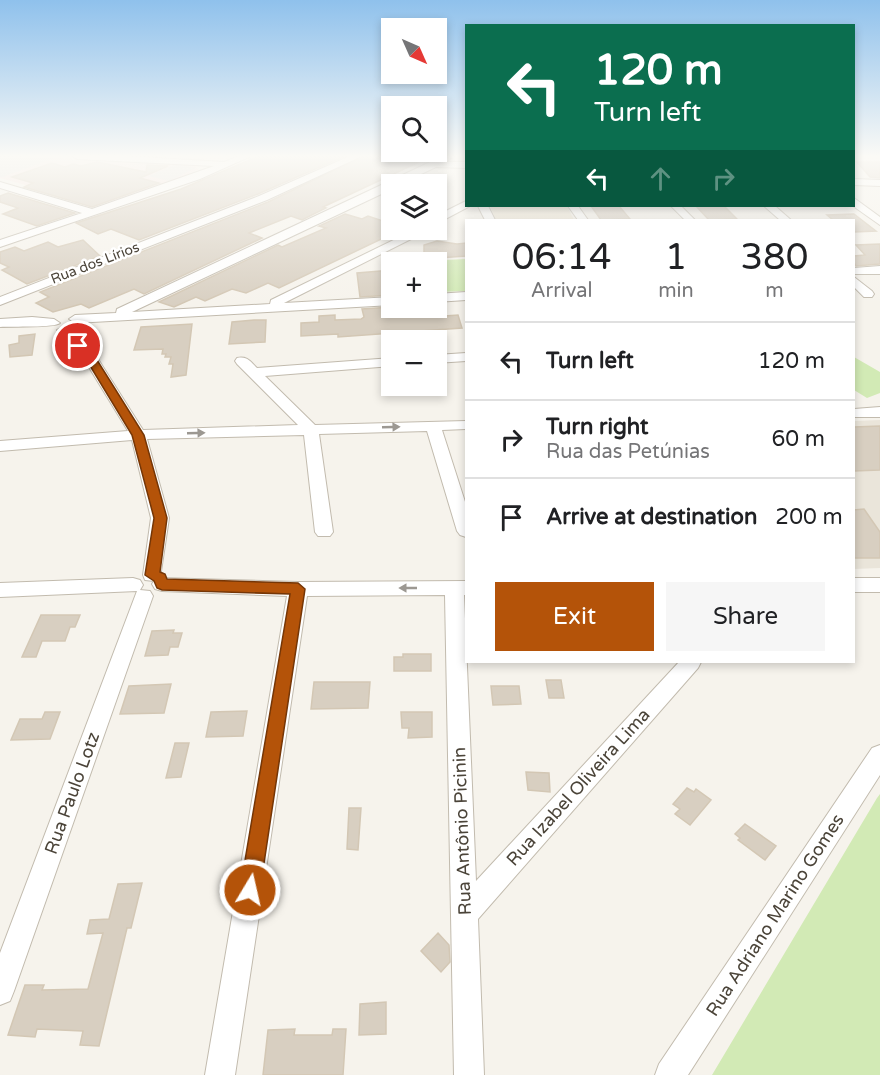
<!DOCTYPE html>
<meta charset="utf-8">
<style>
body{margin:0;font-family:"Varela Round",sans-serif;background:#f6f6f6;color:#202124;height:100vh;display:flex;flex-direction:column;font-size:22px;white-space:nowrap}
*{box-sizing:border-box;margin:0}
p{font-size:20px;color:#757577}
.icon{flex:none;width:33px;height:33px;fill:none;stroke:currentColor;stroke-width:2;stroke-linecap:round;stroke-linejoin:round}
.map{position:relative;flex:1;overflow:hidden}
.side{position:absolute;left:465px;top:219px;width:390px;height:444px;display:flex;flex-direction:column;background:#fff;border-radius:0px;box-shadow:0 3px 9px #0003}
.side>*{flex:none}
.guide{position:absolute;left:465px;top:24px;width:390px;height:183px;border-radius:0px;box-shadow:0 3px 9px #0003;background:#0b6e4f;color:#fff;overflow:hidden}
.needle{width:39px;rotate:135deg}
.buttons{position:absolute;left:381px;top:18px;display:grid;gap:12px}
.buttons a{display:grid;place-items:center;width:66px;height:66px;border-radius:0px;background:#fff;box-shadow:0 3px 9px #0003;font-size:30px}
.pin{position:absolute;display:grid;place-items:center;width:51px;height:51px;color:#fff;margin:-26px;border:3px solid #fff;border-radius:50%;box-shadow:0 2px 6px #0007}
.me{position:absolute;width:66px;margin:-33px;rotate:9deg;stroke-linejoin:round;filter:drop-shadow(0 0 4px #0008)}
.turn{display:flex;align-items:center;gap:21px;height:126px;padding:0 30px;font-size:27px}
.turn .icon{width:78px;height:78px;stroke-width:2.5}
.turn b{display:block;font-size:42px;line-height:51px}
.lanes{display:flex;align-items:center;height:57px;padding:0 30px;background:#0003;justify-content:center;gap:30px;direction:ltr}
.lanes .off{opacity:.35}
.eta{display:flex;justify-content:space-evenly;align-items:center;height:102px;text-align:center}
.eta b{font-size:36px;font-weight:600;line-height:42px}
.button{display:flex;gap:12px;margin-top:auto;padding:12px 30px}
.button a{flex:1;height:69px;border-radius:0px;background:#b45309;color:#fff;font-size:24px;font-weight:600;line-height:69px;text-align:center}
.button a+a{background:#f6f6f6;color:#202124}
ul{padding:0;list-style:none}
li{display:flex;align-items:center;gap:18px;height:78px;padding:0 30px;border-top:2px solid #e0e0e0}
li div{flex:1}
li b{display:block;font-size:22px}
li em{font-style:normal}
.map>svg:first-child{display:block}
</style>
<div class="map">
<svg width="880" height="1075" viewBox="0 0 880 1075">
<rect width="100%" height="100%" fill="#f6f3ec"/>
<!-- residential -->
<path fill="#eae5da" d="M880,420V568L854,569V421Z"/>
<!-- education -->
<path fill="#efe8d6" d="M490,206H567L574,220H496Z"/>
<!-- medical -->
<path fill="#f6e3e0" d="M0,156L173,164L194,166L199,169L188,174L191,175L98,205L0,178Z"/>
<!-- green -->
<path fill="#d2eab5" d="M466,259V291L437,292L436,262H403Z
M854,357L880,372V393L867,398L854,390Z
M880,794V1075H712L877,798Z"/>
<!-- parking -->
<path fill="#e5e3e0" d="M0,156H4L54,158L3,177H0Z
M176,164L196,168L169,181L149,176Z"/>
<!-- building -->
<path fill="#d8cfc1" stroke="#d3c7b4" stroke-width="1.5" d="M259,156H345L258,194L139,240L111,229L98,234L76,223L181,189Z
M364,156L421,157L409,161L417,163L323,207L326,208L302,220L291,216L249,233L262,238L144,294L134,289L89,308L81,304L53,312L36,303L49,297L40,292L268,202Z
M97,162L146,172L147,165L168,166L140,178L159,183L92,207L24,187L33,183L12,177L52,163L65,167L73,164L81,166Z
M857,162H880V178L870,177Z
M8,193L75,213L37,226L3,214L18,208L0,202V196Z
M591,206H619L630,219L601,220Z
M696,206H724L737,219L709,220Z
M345,214L362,219L368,216L392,224V230H400L279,288L268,283L246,293L232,289L205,301L196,297L174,307L159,302L278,245L282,247L326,228L319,226Z
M854,214L876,231L854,232V220H833L827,215Z
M83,240L100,256L27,284L2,270L9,267L0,263V252L15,247L24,251L48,242L58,247Z
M437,241L457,244L466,243V256L424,259V245Z
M880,244V264L856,266L854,263V256L865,255L856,245Z
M392,270V295L360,297L357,273Z
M392,307V310H402L404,315L429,313L430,317L458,315L462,328L338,337V334L301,336V323L319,322V316L335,315V320L361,319L364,317L362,309Z
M254,320H266L265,342L229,344L232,322Z
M192,324L186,375L171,377L173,364H169L171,357H165L166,354H162L163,349L134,350L141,327Z
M35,334L32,355L10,357L9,345L19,343V336Z
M880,426V470L854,471V427Z
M864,509L880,532V558H854V510Z
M41,615H80L75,627H70L65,641H42L36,657H22Z
M174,630L173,633H182L178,647H170L168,655L145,656L152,631Z
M403,654H431V671H394V657H403Z
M546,680H561L564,698H549Z
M314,682H370L368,708L311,709Z
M171,684L164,713L120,714L129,686Z
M491,686H519L521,704L493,705Z
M247,711L243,736L206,737L211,712Z
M45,712H60L50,739L11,740L20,719H42Z
M401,712H432V737L408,738L409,728H402Z
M175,743H189L181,777L166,778Z
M526,772L549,773L550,792L528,790Z
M687,788L694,792L696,789L711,800L690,825L675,814L680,809L673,804Z
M349,808H361L358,850L347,849Z
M745,824L776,846L765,860L738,840L740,838L735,834Z
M142,883L131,928H127L99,1046L80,1045L83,1031L37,1029L35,1037L8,1035L25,985H44L42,990L88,989L103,933L87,934L90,920L109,919L118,884Z
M438,933L449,945L450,962L441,972L421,951Z
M386,1002V1034L359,1035L360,1004Z
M295,1029L294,1035H332L333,1029H346L343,1075H263L268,1030Z"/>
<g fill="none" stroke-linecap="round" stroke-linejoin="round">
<!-- street casing -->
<g stroke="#c2bbae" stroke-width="2">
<path id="street" d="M73,156H124L224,162L239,156H251L200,179L0,247V240L82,213L0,188V182L92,209L214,166L77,159Z
M350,156H362L267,200L0,305V297L259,196Z
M443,156H454L446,162H466V168L436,167L400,184H392V189L132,312L270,304L271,300L414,230H426L425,232L284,303L392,297V305L75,323L69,319L75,315L116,313L117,309Z
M854,179L880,180V186L854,185Z
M854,198L880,217V225L853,206Z
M466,201V206H470L436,224V216Z
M478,206H488L495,220H485Z
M568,206H578L588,220H578Z
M671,206H681L695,220H685Z
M764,206H775L791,220H780Z
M880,266V274H854V268Z
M854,277L872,291L874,294L872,297H864L854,287Z
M466,292V300L436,302V294Z
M32,317L54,319L60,323C55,328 12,326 0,327V319Z
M64,326L69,327L98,359L143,430L298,425L237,364L235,361L237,358C247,356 250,361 257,368L392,358V366L265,376L315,425L466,421V429L442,430L466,505V537L460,535L457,531L427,431L319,434L333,532L330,536H318L315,532L304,435L147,439L169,518L160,578L298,582L466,581V595H464L476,881L679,662H701L698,668L478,919L484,1075H454L445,595L307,596L235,1075H205L287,596L162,591L155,589L152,584L154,581L145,580L143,575L151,518L132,440L0,451V441L128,431L87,364L57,330Z
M466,353V361L436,363V355Z
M880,407V417H854V409Z
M133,578L140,580L143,585L140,590L150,591L153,596L14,991L10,1001L0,1005V953L137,591L0,597V583Z
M854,578H880V592H854Z
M880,745V775L688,1075H655L659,1064L872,748Z"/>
</g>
<!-- street -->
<use href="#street" fill="#fff" fill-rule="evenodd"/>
</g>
<!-- one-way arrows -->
<defs><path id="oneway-solid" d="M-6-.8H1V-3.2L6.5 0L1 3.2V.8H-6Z" transform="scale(1.5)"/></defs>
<g fill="#9c9892">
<use href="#oneway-solid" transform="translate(391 427) rotate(-2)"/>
<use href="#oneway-solid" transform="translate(196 433) rotate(-2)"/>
<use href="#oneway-solid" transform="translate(408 588) rotate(180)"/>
</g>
<!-- sky -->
<linearGradient id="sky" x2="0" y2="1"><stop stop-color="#8fc1ec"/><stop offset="0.51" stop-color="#fbfaf6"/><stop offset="1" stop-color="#fbfaf6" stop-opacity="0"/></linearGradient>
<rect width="880" height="306" fill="url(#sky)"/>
<!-- route -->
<path fill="#b45309" stroke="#753606" stroke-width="1.5" d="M78,343L82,344L97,360L144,435L167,518L160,572L165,574L167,579L298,583L305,589L260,890L257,897L250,900L243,897L240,890L290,594L162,590L157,588L154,581L145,575L154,518L132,435L89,364L73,346Z"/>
<g text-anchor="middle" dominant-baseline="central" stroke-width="5" stroke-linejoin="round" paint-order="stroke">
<!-- far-street labels -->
<g font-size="14" fill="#4b4439" stroke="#fff">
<text transform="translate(95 263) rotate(-21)">Rua dos Lírios</text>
</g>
<!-- near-street labels -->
<g font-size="18" fill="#4b4439" stroke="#fff">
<text transform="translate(578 787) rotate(-48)">Rua Izabel Oliveira Lima</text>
<text transform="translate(72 793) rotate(-70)">Rua Paulo Lotz</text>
<text transform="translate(462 831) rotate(-92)">Rua Antônio Picinin</text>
<text transform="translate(775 915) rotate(-57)">Rua Adriano Marino Gomes</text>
</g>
</g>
</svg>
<div class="buttons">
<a><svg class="needle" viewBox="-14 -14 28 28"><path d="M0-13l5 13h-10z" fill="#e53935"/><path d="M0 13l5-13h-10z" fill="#757577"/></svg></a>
<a><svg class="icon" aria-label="search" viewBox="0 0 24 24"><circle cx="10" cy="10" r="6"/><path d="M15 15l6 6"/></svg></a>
<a><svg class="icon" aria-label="layers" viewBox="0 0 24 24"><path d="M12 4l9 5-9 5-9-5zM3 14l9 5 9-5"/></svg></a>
<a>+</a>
<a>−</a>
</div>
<div class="pin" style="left:78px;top:346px;background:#d93025"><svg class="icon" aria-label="arrive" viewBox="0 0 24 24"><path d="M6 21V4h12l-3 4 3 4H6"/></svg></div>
<svg class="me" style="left:250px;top:890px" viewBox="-20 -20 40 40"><circle r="17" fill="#b45309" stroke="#fff" stroke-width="3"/><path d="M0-11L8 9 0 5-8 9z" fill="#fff"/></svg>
<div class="guide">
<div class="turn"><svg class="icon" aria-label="left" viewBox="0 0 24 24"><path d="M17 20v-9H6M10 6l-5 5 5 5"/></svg><div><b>120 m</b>Turn left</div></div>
<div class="lanes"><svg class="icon" aria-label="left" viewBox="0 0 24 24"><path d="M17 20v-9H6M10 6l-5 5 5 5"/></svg><svg class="icon off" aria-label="ahead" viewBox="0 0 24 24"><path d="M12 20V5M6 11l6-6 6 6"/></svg><svg class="icon off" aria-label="right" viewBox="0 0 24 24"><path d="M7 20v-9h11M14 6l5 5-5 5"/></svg></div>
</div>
<section class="side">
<div class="eta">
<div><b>06:14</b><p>Arrival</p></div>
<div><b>1</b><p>min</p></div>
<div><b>380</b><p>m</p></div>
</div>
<ul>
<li><svg class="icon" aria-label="left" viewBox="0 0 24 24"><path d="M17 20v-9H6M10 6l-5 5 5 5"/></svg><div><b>Turn left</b></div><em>120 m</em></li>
<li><svg class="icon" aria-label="right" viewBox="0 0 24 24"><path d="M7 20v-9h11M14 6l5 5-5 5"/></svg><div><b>Turn right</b><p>Rua das Petúnias</p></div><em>60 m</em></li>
<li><svg class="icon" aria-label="arrive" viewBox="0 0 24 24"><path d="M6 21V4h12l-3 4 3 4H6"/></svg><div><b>Arrive at destination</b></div><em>200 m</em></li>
</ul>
<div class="button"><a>Exit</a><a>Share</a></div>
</section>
</div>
